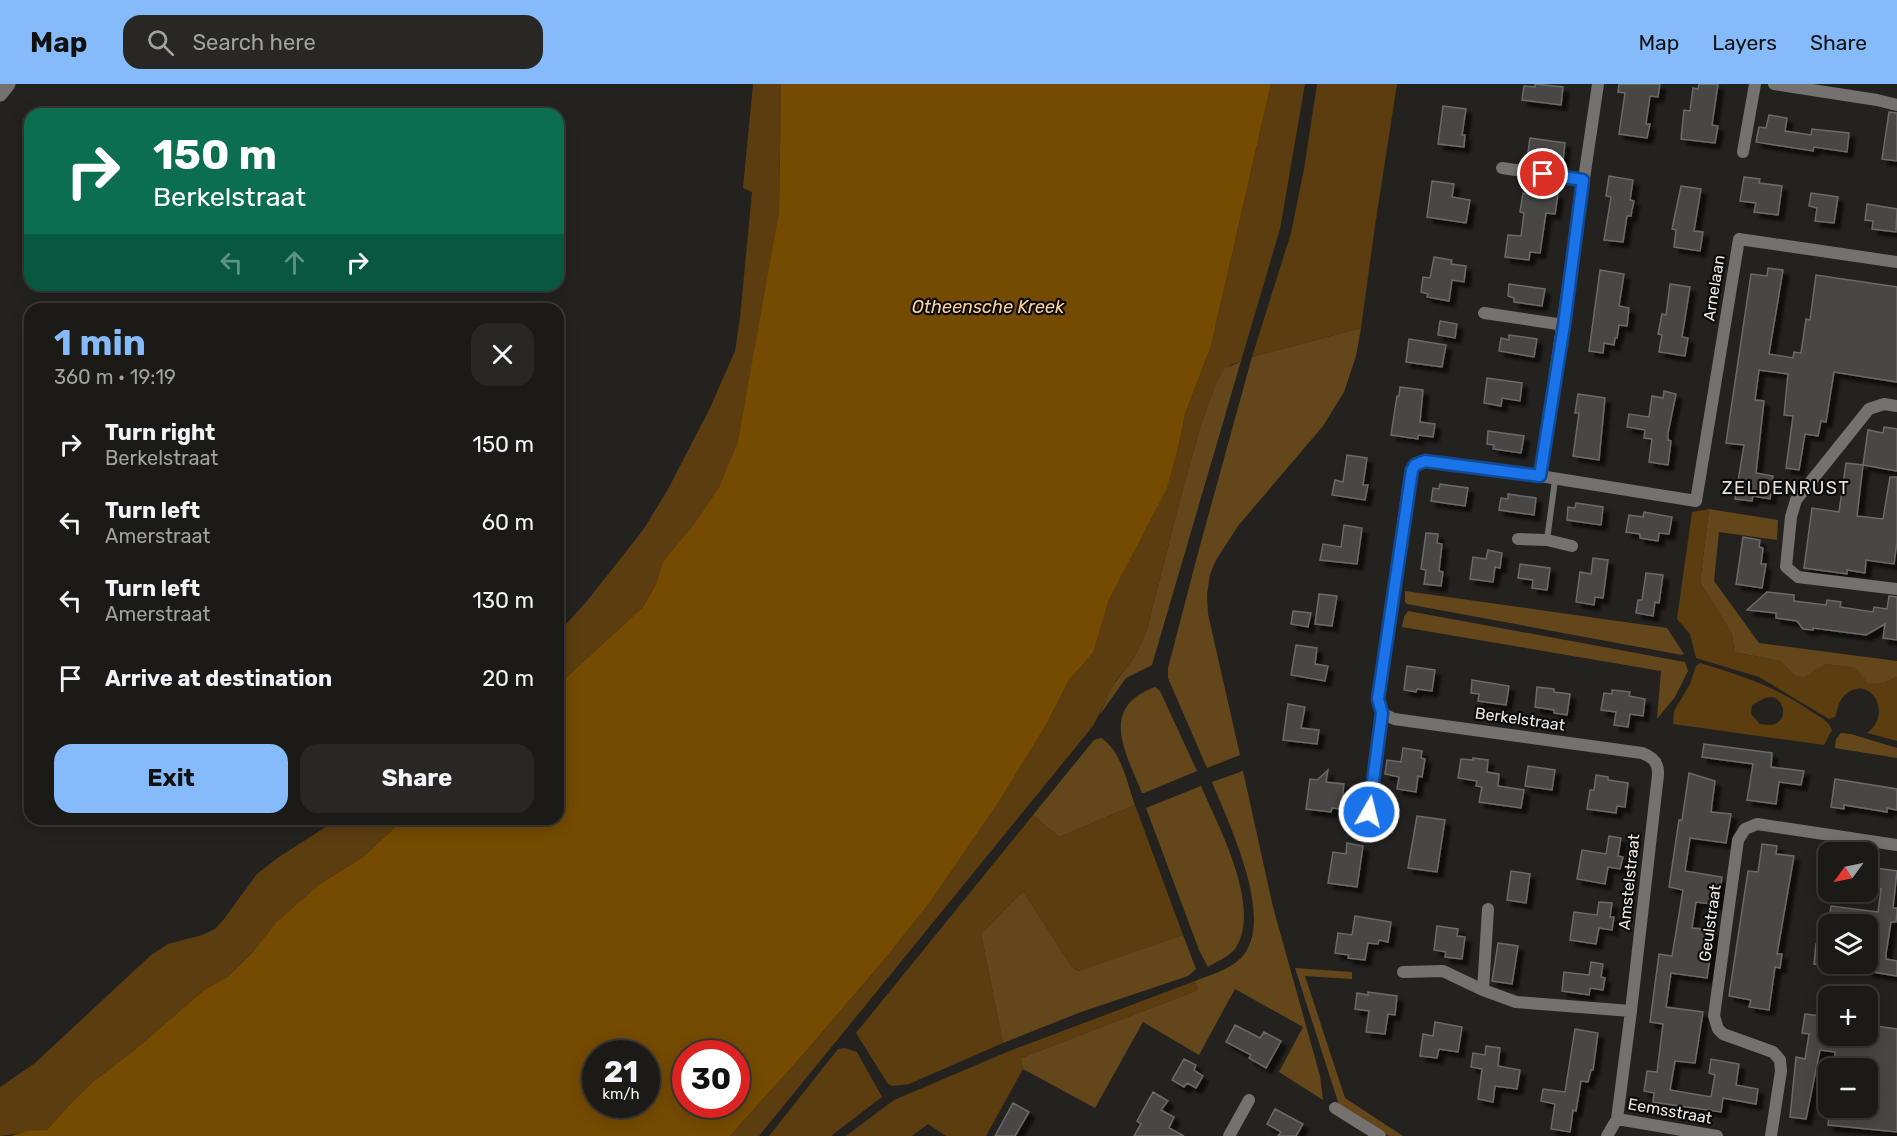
<!DOCTYPE html>
<meta charset="utf-8">
<style>
body{margin:0;font-family:Rubik,sans-serif;background:#282724;color:#f1f3f6;height:100vh;display:flex;flex-direction:column;font-size:22px;white-space:nowrap}
*{box-sizing:border-box;margin:0}
p{font-size:20px;color:#a0a1a1}
.icon{flex:none;width:33px;height:33px;fill:none;stroke:currentColor;stroke-width:2;stroke-linecap:round;stroke-linejoin:round}
.map{position:relative;flex:1;overflow:hidden}
.side{position:absolute;left:24px;top:219px;width:540px;height:522px;display:flex;flex-direction:column;background:#1b1a17;border-radius:18px;box-shadow:0 3px 15px #0003,0 0 0 2px #393836}
.side>*{flex:none}
.top-card{position:absolute;left:24px;top:24px;width:540px;height:183px;border-radius:18px;box-shadow:0 3px 15px #0003,0 0 0 2px #393836;background:#0b6e4f;color:#fff;overflow:hidden}
.needle{width:39px;rotate:237deg}
.controls{position:absolute;left:1818px;top:758px;display:grid;gap:12px}
.controls a{display:grid;place-items:center;width:60px;height:60px;border-radius:12px;background:#1b1a17;box-shadow:0 3px 15px #0003,0 0 0 2px #393836;font-size:30px}
.speed{position:absolute;left:582px;top:956px;display:flex;gap:12px;font-size:30px;font-weight:700;text-align:center}
.speed>*{display:grid;place-content:center;width:78px;height:78px;border-radius:50%;background:#1b1a17;box-shadow:0 3px 15px #0003,0 0 0 2px #393836;line-height:1}
.speed small{font-size:15px;font-weight:400}
.speed .limit{border:9px solid #d22;background:#fff;color:#111}
.pin{position:absolute;display:grid;place-items:center;width:51px;height:51px;color:#fff;margin:-26px;border:3px solid #fff;border-radius:50%;box-shadow:0 2px 6px #0007}
.me{position:absolute;width:66px;margin:-33px;rotate:8deg;stroke-linejoin:round;filter:drop-shadow(0 0 4px #0008)}
.turn{display:flex;align-items:center;gap:21px;height:126px;padding:0 30px;font-size:27px}
.turn .icon{width:78px;height:78px;stroke-width:2.5}
.turn b{display:block;font-size:42px;line-height:51px}
.lanes{display:flex;align-items:center;height:57px;padding:0 30px;background:#0003;justify-content:center;gap:30px;direction:ltr}
.lanes .off{opacity:.35}
.round{display:grid;place-items:center;flex:none;width:63px;height:63px;border-radius:18px;background:#282724}
.head{display:flex;align-items:center;justify-content:space-between;height:102px;padding:0 30px}
h1{font-size:36px;font-weight:700;line-height:45px;color:#85bbfb}
.cta{display:flex;gap:12px;margin-top:auto;padding:12px 30px}
.cta a{flex:1;height:69px;border-radius:18px;background:#85bbfb;color:#111;font-size:24px;font-weight:700;line-height:69px;text-align:center}
.cta a+a{background:#282724;color:#f1f3f6}
ul{padding:0;list-style:none}
li{display:flex;align-items:center;gap:18px;height:78px;padding:0 30px}
li div{flex:1}
li b{display:block;font-size:22px}
li em{font-style:normal}
header{display:flex;align-items:center;gap:36px;box-sizing:border-box;height:84px;padding:0 30px;background:#85bbfb;color:#111}
header strong{font-size:28px}
nav{display:flex;gap:33px;margin-inline-start:auto;font-size:21px}
.search{width:420px;height:54px;background:#282724;display:flex;align-items:center;gap:15px;box-sizing:border-box;padding:0 21px;border-radius:18px;color:#a0a1a1;font-size:22px}
.map>svg:first-child{display:block}
</style>
<header>
<strong>Map</strong>
<div class="search"><svg class="icon" aria-label="search" viewBox="0 0 24 24"><circle cx="10" cy="10" r="6"/><path d="M15 15l6 6"/></svg>Search here</div>
<nav><a>Map</a><a>Layers</a><a>Share</a></nav>
</header>
<div class="map">
<svg width="1897" height="1052" viewBox="0 0 1897 1052">
<defs>
<filter id="shadow"><feDropShadow dx="5.5" dy="5.5" stdDeviation="1.5" flood-color="#0009"/></filter>
</defs>
<rect width="100%" height="100%" fill="#24221f"/>
<!-- green -->
<path fill="#5b3d0f" fill-rule="evenodd" d="M753,0H781L779,127L739,358L719,403L694,440L664,478L656,500L643,523L558,601V549L587,517L643,446L667,407L710,324L735,267L740,234L752,108L743,104Z
M1271,0H1305L1280,145L1241,277L1230,281L1214,304L1200,344L1180,416L1146,549L1135,572L1116,597L1093,642L759,1052H730L800,974L884,876L931,817L1000,716L1046,641L1069,596L1093,569L1109,516L1167,403L1178,365L1185,330L1211,262Z
M1317,0H1397L1375,142L1361,244L1252,273L1291,149L1304,85Z
M1709,425L1700,498L1732,550L1734,568L1780,577L1794,591L1826,580L1856,584L1886,598L1897,593V657L1867,649C1897,627 1864,584 1841,616C1838,620 1837,628 1835,633L1829,635L1759,593L1696,574L1690,550L1677,535L1692,428Z
M1700,579C1740,591 1777,603 1812,628C1820,633 1829,637 1832,646L1824,661L1673,640L1674,627L1690,600L1696,582ZM1773,613C1784,617 1788,634 1775,640C1771,642 1764,640 1760,640L1751,630L1752,621L1765,614Z
M1135,721L1183,851L1080,887L1072,883L1023,807L981,850L1003,959L909,1000L893,1002L888,1000L856,949L1033,731L1059,753Z
M338,735H404L363,773L320,800L229,892L204,906L137,964L94,997L71,1019L47,1046L0,1052V1003L35,979L151,871L168,860L202,851L215,845L224,835L257,790L279,773Z
M1195,897L1198,906L1021,974L1023,985L986,1052H946L928,1040L912,1052H846L894,1016L1007,968Z
M845,964L857,968L882,1013L831,1052H769L838,965Z"/>
<!-- forest -->
<path fill="#64461b" d="M1361,244L1356,272L1344,308L1323,342L1238,442L1216,476L1210,490L1207,510L1208,530L1240,671L1207,684L1168,594V584L1198,469L1252,273Z
M1241,277L1152,581L1126,594L1099,632L1112,603L1135,572L1146,549L1180,416L1200,344L1214,304L1224,285Z
M1709,425L1778,436L1777,456L1719,448L1714,497L1759,559L1897,577V593L1886,598L1869,600L1856,584L1826,580L1804,593L1794,591L1780,577L1734,568L1732,550L1700,498Z
M1405,507L1667,544L1684,570L1682,571L1407,520L1405,518Z
M1408,527L1685,578L1688,587L1675,613L1657,635L1661,587L1402,543L1404,533Z
M1155,603L1160,607L1197,687L1144,709H1142C1126,669 1098,624 1155,603Z
M1841,649L1851,650L1897,664V674L1835,664L1836,655Z
M1101,654C1122,667 1127,700 1135,721L1059,753L1033,731L1094,656Z
M1243,687L1273,823L1320,992L1323,1016L1279,988L1303,943L1235,905L1199,971L1143,938L1095,1024L1023,985L1021,974L1198,906L1195,897C1210,891 1229,886 1241,874C1277,837 1228,738 1212,698Z
M1201,702C1218,742 1263,824 1235,865C1230,872 1216,878 1208,883L1199,866L1146,724Z
M1023,807L1072,883L1079,887L1183,851L1196,885L1188,892L1081,928L1003,959L981,850Z
M1295,884L1352,888V895L1305,892L1345,1014L1403,1052H1389L1339,1021Z"/>
<!-- water -->
<path fill="#744b01" fill-rule="evenodd" d="M781,0H1271L1211,262L1185,330L1178,365L1167,404L1109,516L1093,569L1069,596L1046,641L1000,716L931,817L884,876L800,974L730,1052H11L27,1047L47,1046L71,1019L94,997L137,964L204,906L229,892L252,869L277,838L320,800L363,773L404,735H558V601L643,523L656,500L663,478L694,440L719,403L738,358L779,127ZM596,969H646V1020H596ZM686,969H736V1020H686Z"/>
<!-- building -->
<path fill="#494744" stroke="#6c6966" stroke-width="1.5" filter="url(#shadow)" d="M1535,0L1563,3L1561,21L1522,16L1524,2L1535,3Z
M1619,0H1660L1658,13L1650,12L1646,40H1650L1647,54L1619,50L1625,9L1618,8Z
M1699,0H1718L1712,41L1718,42L1715,59L1681,55L1684,26L1690,27L1693,4L1698,5Z
M1443,22L1466,25L1462,51H1465L1464,63L1438,60Z
M1889,28L1897,29V77L1882,75Z
M1769,31L1787,34L1785,47L1811,51L1812,45L1849,49L1847,68L1814,63L1813,67L1756,58L1759,43L1766,44Z
M1530,54L1565,59L1563,77L1534,73L1535,69L1528,68Z
M1609,92L1633,96L1630,116L1634,117L1632,126L1631,132H1627L1623,158L1604,156L1611,113L1606,112Z
M1744,93L1760,95L1759,99L1782,102L1778,131L1754,128L1756,119L1740,117Z
M1432,97L1454,100L1452,113L1470,116L1466,139L1427,133Z
M1681,102L1701,105L1694,147L1703,148L1700,167L1674,163L1676,146L1672,145Z
M1532,104L1544,106V108L1558,110L1555,130L1546,129L1540,169L1530,168L1529,176L1505,173L1508,151L1521,152L1524,129L1520,128L1523,109L1531,111Z
M1811,109L1838,113L1834,139L1815,137L1817,124L1809,122Z
M1867,120L1897,125L1896,148L1872,145L1873,137L1865,136Z
M1434,173L1452,176L1451,180L1466,182L1464,198L1452,196L1449,217L1427,213L1428,210L1421,208L1423,193L1430,194Z
M1768,184L1783,186L1769,270L1793,274L1794,268L1801,269L1806,235L1810,236L1816,191L1897,203V298L1834,288L1826,338L1821,337L1818,352L1805,350L1799,386L1786,384L1793,332L1784,331L1788,290L1759,286L1755,316L1764,317L1756,389L1773,392L1770,415L1753,412L1752,417L1735,415L1744,361L1726,359L1751,190L1767,192Z
M1600,186L1624,190L1619,222L1629,224L1627,242L1619,241L1617,254H1615L1614,261L1604,259L1603,269L1589,267Z
M1509,200L1545,205L1542,222L1514,218V214L1508,212Z
M1670,200L1690,203L1682,253L1688,254L1685,272L1659,268L1662,251L1658,250L1662,230L1666,231Z
M1440,237L1457,240L1455,254L1438,251Z
M1509,251L1537,255L1534,273L1499,267L1501,254L1509,256Z
M1409,255L1446,261L1442,283L1406,278Z
M1487,294L1522,299L1520,317L1502,314L1501,322L1484,319Z
M1400,303L1423,306L1420,338L1435,340L1433,353L1418,351V355L1391,351L1397,312H1399Z
M1664,307L1676,310L1668,349V356L1671,357L1668,381L1649,378L1652,355L1644,354L1645,346L1627,343L1629,330L1649,333L1652,312L1663,314Z
M1578,310L1605,314L1599,376L1573,372L1579,329H1575Z
M1884,343L1897,345V387L1863,381L1868,346L1883,349Z
M1488,347L1524,352L1521,369L1493,365L1494,361L1487,360Z
M1347,371L1367,374L1363,401H1368L1365,416L1332,411L1335,396L1343,398Z
M1846,379L1863,381L1857,432L1883,435L1890,393H1897V458L1894,480L1866,476L1865,489L1847,486V490L1804,484L1812,424L1839,428Z
M1440,400L1468,404L1465,422L1431,417L1433,404L1439,405Z
M1508,410L1536,414L1534,431L1499,426L1501,414L1508,415Z
M1576,419L1603,423L1601,441L1567,436L1568,423L1575,424Z
M1644,428L1672,433L1669,450L1659,449L1658,457L1640,454V450L1626,448L1629,431L1643,433Z
M1344,441L1362,444L1357,480L1320,476L1323,460L1341,463Z
M1426,449L1438,450L1437,459L1442,460L1439,487L1443,488L1441,502L1424,500L1426,486L1421,485Z
M1743,453L1760,456L1759,463L1763,464L1761,480H1766L1762,504L1736,500Z
M1488,466L1502,469L1500,484L1495,483L1493,498L1470,495L1473,473L1486,475Z
M1593,474L1608,476L1603,514L1595,513L1594,521L1576,518L1580,488L1591,490Z
M1520,480L1550,484L1547,506L1532,504L1533,496L1518,494Z
M1646,489L1663,491L1659,519L1655,518L1653,532L1636,529L1638,516H1642Z
M1767,508L1794,511V517L1826,521L1827,516L1841,518L1840,523L1873,528L1874,523L1887,525L1889,512L1897,513V556L1883,554L1885,540L1866,551L1813,544V546L1803,545L1797,537L1776,534V529L1747,526Z
M1319,510L1337,512L1332,542L1315,540Z
M1293,527L1311,529L1308,543L1291,540Z
M1296,561L1317,564L1315,580L1328,582L1325,597L1291,591Z
M1407,582L1435,586L1432,607L1417,605L1416,608L1404,606Z
M1472,596L1509,602L1506,621L1478,617L1479,610L1471,609Z
M1537,603L1554,605V608L1570,610L1567,631L1554,629V626L1535,623Z
M1612,606L1630,608L1629,612L1645,615L1643,632L1630,630L1628,643L1614,641L1616,628L1601,626L1604,609L1612,610Z
M1288,620L1305,623L1301,644L1319,646L1317,660L1283,656Z
M1704,660L1772,669L1771,683L1804,687L1801,701L1779,698L1776,720L1747,716L1753,680L1702,673Z
M1403,664L1422,667L1421,674L1425,675L1422,693L1418,692L1416,708L1397,705L1399,693L1385,690L1387,676L1401,678Z
M1473,674L1488,676L1487,688L1499,690L1498,702L1524,706L1521,724L1479,718L1482,703L1476,702L1477,697L1458,694L1461,675L1473,676Z
M1528,682L1555,686L1552,706L1525,702Z
M1328,686L1326,698L1344,700L1341,725L1332,724L1331,728L1306,725L1310,695L1317,696Z
M1689,689L1715,697L1711,728L1731,730L1726,759L1690,754L1685,787L1722,793L1718,821L1696,818L1692,844L1714,846L1707,894L1671,889L1666,923L1703,928L1695,979L1675,977L1670,1006L1711,1013L1715,991L1709,989L1711,975L1739,980L1736,1001L1758,1005L1756,1020L1723,1014L1721,1028L1653,1018L1654,1009L1644,1007L1647,987L1657,988L1663,940L1650,938L1659,870L1672,872L1683,806L1669,803L1679,736H1682Z
M1596,691L1608,693V696L1628,699L1625,723L1617,722L1616,729L1587,725L1590,706H1594Z
M1835,695L1897,705V726L1887,724V728L1844,721V725L1831,723Z
M1417,732L1445,736L1437,788L1408,784Z
M1609,752L1621,754L1618,772L1623,773L1620,785L1608,783L1605,800L1577,795L1582,766L1606,770Z
M1347,759L1363,762L1357,803L1328,799L1333,768L1346,770Z
M1762,760L1777,762L1776,770L1794,772L1777,870H1782L1780,884L1775,883L1769,926L1749,923L1751,916L1729,912L1748,787L1758,788Z
M1868,783L1897,787L1893,824H1897V829L1896,838H1891L1886,870V875L1897,877V892L1867,887L1868,840H1828L1831,822L1878,828L1881,805L1868,803Z
M1511,787L1530,790L1526,819L1507,816Z
M1599,818L1612,819L1610,833H1614L1612,846L1599,844L1596,860L1570,856L1574,828L1597,831Z
M1355,832L1391,838L1388,858L1379,856L1378,860L1368,859L1365,876L1348,874L1349,871L1335,869L1338,849L1352,851Z
M1437,842L1458,845L1457,852L1465,853L1462,875L1445,873L1446,868L1434,866Z
M1498,859L1518,862L1512,900L1492,897Z
M1816,860L1828,862V882L1814,880Z
M1591,878L1603,880L1601,893L1605,894L1603,906L1590,904L1589,911L1562,907L1564,888L1589,891Z
M1368,908L1397,912L1395,931L1388,930L1385,950L1366,948L1369,927L1355,925L1357,909L1368,911Z
M1805,930L1828,933V951H1868V944L1876,945V942L1897,945V1048L1828,1041L1830,1023H1868V984H1834L1835,968L1820,966L1806,1035L1790,1033L1796,973L1805,975L1809,950L1802,949Z
M1435,938L1462,943L1458,968L1439,965L1437,974L1420,972L1423,950L1433,952Z
M1235,941L1260,954L1264,948L1281,957L1266,984L1249,974L1251,971L1226,958Z
M1575,945L1598,949L1593,986H1591L1588,998L1581,997L1576,1027L1573,1026L1570,1048L1551,1045L1555,1020L1541,1017L1543,1005L1565,1008Z
M1486,962L1500,964L1498,982L1520,986L1517,1005L1495,1002L1493,1018L1478,1015L1482,985L1471,983L1473,969L1485,971Z
M1184,975L1196,981L1194,986L1203,992L1196,1004L1187,999L1184,1003L1172,996Z
M1153,1008L1168,1017L1161,1026L1174,1033L1169,1044L1184,1052H1134L1141,1040L1137,1037Z
M1013,1019L1029,1028L1015,1052H995Z
M1275,1025L1303,1040L1296,1052H1278L1281,1048L1267,1040Z"/>
<g fill="none" stroke-linecap="round" stroke-linejoin="round">
<!-- service -->
<path stroke="#74716e" stroke-width="6" d="M1547,456L1555,396"/>
<!-- minor -->
<path stroke="#74716e" stroke-width="12" d="M1774,0L1877,16L1897,21
M1743,68L1755,0
M1502,84L1583,96
M1484,229L1564,241
M1897,322L1884,320L1869,325L1796,416L1791,433L1786,483L1798,493L1897,505
M1540,392L1598,0
M1518,455L1547,456L1572,462
M1377,729L1369,727L1382,629
M1403,888L1443,887L1483,906L1488,825
M1483,906L1516,918L1631,927
M1335,1024L1380,1052
M1617,1035L1717,1052
M1229,1052L1249,1016
M1607,1052L1617,1035L1631,927L1658,691C1659,679 1653,673 1642,669L1394,635L1382,629L1378,615L1410,391L1415,381L1425,377L1540,392L1696,417L1739,155L1897,178
M1771,1052L1781,987L1780,976L1773,968L1723,950L1718,945L1714,932L1738,756L1745,745L1757,740L1897,761"/>
<!-- tertiary -->
<path stroke="#74716e" stroke-width="15" d="M0,10L8,0"/>
</g>
<g fill="none" stroke-linecap="round" stroke-linejoin="round">
<!-- route casing -->
<g stroke="#114b97" stroke-width="15">
<path id="route" d="M1369,728L1382,629L1378,615L1412,386L1415,381L1425,377L1540,392L1564,241L1583,96L1543,90"/>
</g>
<!-- route -->
<use href="#route" stroke="#1a73e8" stroke-width="10"/>
</g>
<g text-anchor="middle" dominant-baseline="central" stroke-width="4.5" stroke-linejoin="round" paint-order="stroke">
<!-- street labels -->
<g font-size="16" fill="#ecebe9" stroke="#0c0b0a">
<text transform="translate(1714 204) rotate(-81)">Arnelaan</text>
<text transform="translate(1520 635) rotate(8)">Berkelstraat</text>
<text transform="translate(1629 798) rotate(-84)">Amstelstraat</text>
<text transform="translate(1710 839) rotate(-82)">Geulstraat</text>
<text transform="translate(1670 1027) rotate(10)">Eemsstraat</text>
</g>
<!-- water labels -->
<g font-size="18" font-style="italic" fill="#fed198" stroke="#0c0b0a">
<text x="988" y="223">Otheensche Kreek</text>
</g>
<!-- neighbourhood labels -->
<g font-size="18" letter-spacing="1.5" fill="#e4e1dd" stroke="#0c0b0a">
<text x="1786" y="404">ZELDENRUST</text>
</g>
</g>
</svg>
<div class="controls">
<a><svg class="needle" viewBox="-14 -14 28 28"><path d="M0-13l5 13h-10z" fill="#e53935"/><path d="M0 13l5-13h-10z" fill="#a0a1a1"/></svg></a>
<a><svg class="icon" aria-label="layers" viewBox="0 0 24 24"><path d="M12 4l9 5-9 5-9-5zM3 14l9 5 9-5"/></svg></a>
<a>+</a>
<a>−</a>
</div>
<div class="speed"><div>21<small>km/h</small></div><div class="limit">30</div></div>
<div class="pin" style="left:1543px;top:90px;background:#d93025"><svg class="icon" aria-label="arrive" viewBox="0 0 24 24"><path d="M6 21V4h12l-3 4 3 4H6"/></svg></div>
<svg class="me" style="left:1369px;top:728px" viewBox="-20 -20 40 40"><circle r="17" fill="#1a73e8" stroke="#fff" stroke-width="3"/><path d="M0-11L8 9 0 5-8 9z" fill="#fff"/></svg>
<div class="top-card">
<div class="turn"><svg class="icon" aria-label="right" viewBox="0 0 24 24"><path d="M7 20v-9h11M14 6l5 5-5 5"/></svg><div><b>150 m</b>Berkelstraat</div></div>
<div class="lanes"><svg class="icon off" aria-label="left" viewBox="0 0 24 24"><path d="M17 20v-9H6M10 6l-5 5 5 5"/></svg><svg class="icon off" aria-label="ahead" viewBox="0 0 24 24"><path d="M12 20V5M6 11l6-6 6 6"/></svg><svg class="icon" aria-label="right" viewBox="0 0 24 24"><path d="M7 20v-9h11M14 6l5 5-5 5"/></svg></div>
</div>
<section class="side">
<div class="head"><div><h1>1 min</h1><p>360 m · 19:19</p></div><a class="round"><svg class="icon" aria-label="close" viewBox="0 0 24 24"><path d="M6 6l12 12M18 6L6 18"/></svg></a></div>
<ul>
<li><svg class="icon" aria-label="right" viewBox="0 0 24 24"><path d="M7 20v-9h11M14 6l5 5-5 5"/></svg><div><b>Turn right</b><p>Berkelstraat</p></div><em>150 m</em></li>
<li><svg class="icon" aria-label="left" viewBox="0 0 24 24"><path d="M17 20v-9H6M10 6l-5 5 5 5"/></svg><div><b>Turn left</b><p>Amerstraat</p></div><em>60 m</em></li>
<li><svg class="icon" aria-label="left" viewBox="0 0 24 24"><path d="M17 20v-9H6M10 6l-5 5 5 5"/></svg><div><b>Turn left</b><p>Amerstraat</p></div><em>130 m</em></li>
<li><svg class="icon" aria-label="arrive" viewBox="0 0 24 24"><path d="M6 21V4h12l-3 4 3 4H6"/></svg><div><b>Arrive at destination</b></div><em>20 m</em></li>
</ul>
<div class="cta"><a>Exit</a><a>Share</a></div>
</section>
</div>
